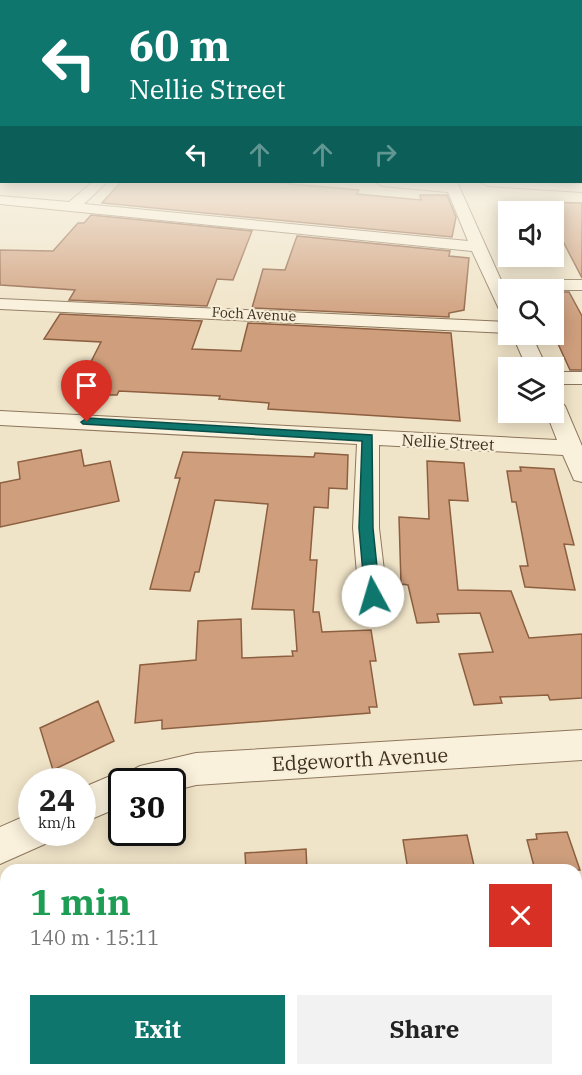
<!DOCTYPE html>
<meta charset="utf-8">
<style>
body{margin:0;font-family:"IBM Plex Serif",serif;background:#f2f2f2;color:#222;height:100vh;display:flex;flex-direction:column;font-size:22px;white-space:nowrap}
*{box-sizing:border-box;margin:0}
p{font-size:20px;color:#767676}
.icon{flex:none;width:33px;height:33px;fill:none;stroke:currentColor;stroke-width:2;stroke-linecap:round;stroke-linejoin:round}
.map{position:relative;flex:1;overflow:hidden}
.drawer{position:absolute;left:0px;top:864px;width:582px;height:212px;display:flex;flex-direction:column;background:#fff;border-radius:18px 18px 0 0;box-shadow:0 3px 15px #0003}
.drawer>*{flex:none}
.top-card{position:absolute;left:0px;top:0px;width:582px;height:183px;box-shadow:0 3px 15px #0003;background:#0f766e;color:#fff;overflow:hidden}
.buttons{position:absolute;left:498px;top:201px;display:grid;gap:12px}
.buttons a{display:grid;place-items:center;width:66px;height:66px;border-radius:0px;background:#fff;box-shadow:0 3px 15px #0003;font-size:30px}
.speed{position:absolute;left:18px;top:768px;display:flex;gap:12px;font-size:30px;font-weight:700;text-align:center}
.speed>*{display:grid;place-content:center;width:78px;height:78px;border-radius:50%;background:#fff;box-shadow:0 3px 15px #0003;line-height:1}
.speed small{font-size:15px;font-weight:400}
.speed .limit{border:3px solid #111;border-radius:9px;background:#fff;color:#111}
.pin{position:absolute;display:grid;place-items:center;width:51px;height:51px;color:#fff;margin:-62px -26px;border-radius:50% 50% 50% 0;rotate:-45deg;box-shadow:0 0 6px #0007}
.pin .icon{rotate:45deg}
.me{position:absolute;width:66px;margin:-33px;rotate:354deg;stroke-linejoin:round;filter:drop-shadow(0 0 4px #0008)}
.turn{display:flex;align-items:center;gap:21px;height:126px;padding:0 30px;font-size:27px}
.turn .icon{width:78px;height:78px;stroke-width:2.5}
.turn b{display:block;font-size:42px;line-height:51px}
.lanes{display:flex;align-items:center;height:57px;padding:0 30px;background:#0003;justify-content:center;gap:30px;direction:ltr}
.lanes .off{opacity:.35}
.round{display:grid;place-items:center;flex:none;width:63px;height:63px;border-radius:0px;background:#f2f2f2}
.head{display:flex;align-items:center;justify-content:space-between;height:102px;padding:0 30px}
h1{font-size:36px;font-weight:700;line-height:45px;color:#1e9e55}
.action{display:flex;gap:12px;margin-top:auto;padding:12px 30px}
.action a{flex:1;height:69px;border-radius:0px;background:#0f766e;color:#fff;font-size:24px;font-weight:700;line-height:69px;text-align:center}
.action a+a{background:#f2f2f2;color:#222}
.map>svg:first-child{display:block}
</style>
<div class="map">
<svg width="582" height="1075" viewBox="0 0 582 1075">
<rect width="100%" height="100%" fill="#f0e4c8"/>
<!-- building -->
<path fill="#cf9f7d" stroke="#8d5f41" stroke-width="1.5" d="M121,182H268L359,190L357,194L421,200L420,195H447L456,217L452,237L102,203Z
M542,202L582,203V278L554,224V212H547Z
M91,215L252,231L233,280L217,279L207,306L69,300L75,290L0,285V250L53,251L78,223H84Z
M297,236L450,251L449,256L469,258L464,310L449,313V317L252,308L263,269L285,270Z
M554,292H569L582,316V370H570L554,335Z
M60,314L202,321L192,349L241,351L248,323L451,333L460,421L268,409L269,403L219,399L220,396L119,391L117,395H74L101,342L44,339Z
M81,450L84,466L110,461L119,501L0,527V483L20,479L18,462Z
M183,452L314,457L315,453L348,455L347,489L329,488L328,508L314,507L310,560H317L313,612H319L322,632L371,630L376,661H370L377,707H369L370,713L162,729V720L135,723L140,665L196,660L198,621L241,619L242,658L293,656L292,651H297L294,610L252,609L268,504L215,500L199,572H195L190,591L150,589L180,478H175Z
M427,461L464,463L468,501L449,500L458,590L511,591L529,638L582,634V698L550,700L548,695L500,697L502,703L474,705L459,654L493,652L480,613L437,614L439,622L417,623L408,585L401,584L399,517L429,519Z
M520,467L554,469L574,545L564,544L575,590L525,587L520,566H528L516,502H512L507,471H521Z
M98,701L114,741L53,770L40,728Z
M567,832L580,870H535L527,840L537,839L536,834Z
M467,835L475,870H408L403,840Z
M306,849L307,870H246L245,853Z"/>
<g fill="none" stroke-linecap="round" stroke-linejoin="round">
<!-- street casing -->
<g stroke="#8d765c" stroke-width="2">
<path id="street" d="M93,182H107L84,204L468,241L448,192L382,186L375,182H457L501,280H582V290H508V314L499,309L472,251L0,204V196L69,202Z
M481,182L582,184V192L488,186Z
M0,299L508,322V333L0,309Z
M512,334H531L547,368H527Z
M554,372H582V384H554Z
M554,400L561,402L565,406L582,446V482L574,480L563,455L379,445V528L387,596L383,604L373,607L363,604L359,596L353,528L357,444L0,425V411L557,440L546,412H554Z
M582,730V760L196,785L172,791V782H122V806L82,823V788L122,771L127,773L140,766L196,753Z
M32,813V832H49L45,844L0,864V827Z"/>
</g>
<!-- street -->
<use href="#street" fill="#faf1dc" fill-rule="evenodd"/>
</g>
<!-- sky -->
<linearGradient id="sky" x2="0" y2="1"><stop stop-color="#8fbad6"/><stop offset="0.53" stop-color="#f8f3e6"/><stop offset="1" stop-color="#f8f3e6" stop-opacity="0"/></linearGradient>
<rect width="582" height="322" fill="url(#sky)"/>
<!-- route -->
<path fill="#0f766e" stroke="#0a4d48" stroke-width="1.5" d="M87,418L372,435L373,528L380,596L378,600H367L365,596L359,528L362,441L83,424L81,422Z"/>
<g text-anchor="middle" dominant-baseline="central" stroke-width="4.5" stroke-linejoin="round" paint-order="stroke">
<!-- far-street labels -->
<g font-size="14" fill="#3d2e20" stroke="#f7eed8">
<text transform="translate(254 314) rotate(3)">Foch Avenue</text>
</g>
<!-- street labels -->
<g font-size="16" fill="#3d2e20" stroke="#f7eed8">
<text transform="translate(448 442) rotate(3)">Nellie Street</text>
</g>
<!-- near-street labels -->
<g font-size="20" fill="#3d2e20" stroke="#f7eed8">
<text transform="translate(360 759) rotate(-3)">Edgeworth Avenue</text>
</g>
</g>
</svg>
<div class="buttons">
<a><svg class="icon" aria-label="sound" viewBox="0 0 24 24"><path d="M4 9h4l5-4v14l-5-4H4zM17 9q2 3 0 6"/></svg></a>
<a><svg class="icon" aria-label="search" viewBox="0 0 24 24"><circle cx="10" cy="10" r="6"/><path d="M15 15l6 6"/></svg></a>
<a><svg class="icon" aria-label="layers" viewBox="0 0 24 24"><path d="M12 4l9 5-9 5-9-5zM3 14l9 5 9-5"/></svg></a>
</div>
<div class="speed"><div>24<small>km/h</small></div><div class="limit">30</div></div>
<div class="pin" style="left:87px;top:422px;background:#d93025"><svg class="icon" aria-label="arrive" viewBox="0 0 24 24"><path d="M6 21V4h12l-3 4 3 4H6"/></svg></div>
<svg class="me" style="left:373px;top:596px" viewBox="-20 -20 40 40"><circle r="19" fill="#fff"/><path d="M0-13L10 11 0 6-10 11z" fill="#0f766e"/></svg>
<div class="top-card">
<div class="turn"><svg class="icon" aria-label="left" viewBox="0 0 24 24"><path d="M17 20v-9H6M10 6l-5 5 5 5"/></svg><div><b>60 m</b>Nellie Street</div></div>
<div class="lanes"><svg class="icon" aria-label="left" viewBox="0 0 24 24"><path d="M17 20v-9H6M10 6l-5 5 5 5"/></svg><svg class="icon off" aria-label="ahead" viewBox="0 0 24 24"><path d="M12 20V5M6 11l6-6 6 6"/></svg><svg class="icon off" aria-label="ahead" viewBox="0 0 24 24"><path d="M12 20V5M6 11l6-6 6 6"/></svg><svg class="icon off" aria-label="right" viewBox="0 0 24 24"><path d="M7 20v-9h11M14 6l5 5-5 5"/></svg></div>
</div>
<section class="drawer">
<div class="head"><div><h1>1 min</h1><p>140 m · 15:11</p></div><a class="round" style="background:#d93025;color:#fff"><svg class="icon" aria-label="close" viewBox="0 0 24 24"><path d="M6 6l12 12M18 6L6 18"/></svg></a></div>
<div class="action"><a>Exit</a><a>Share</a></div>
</section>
</div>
